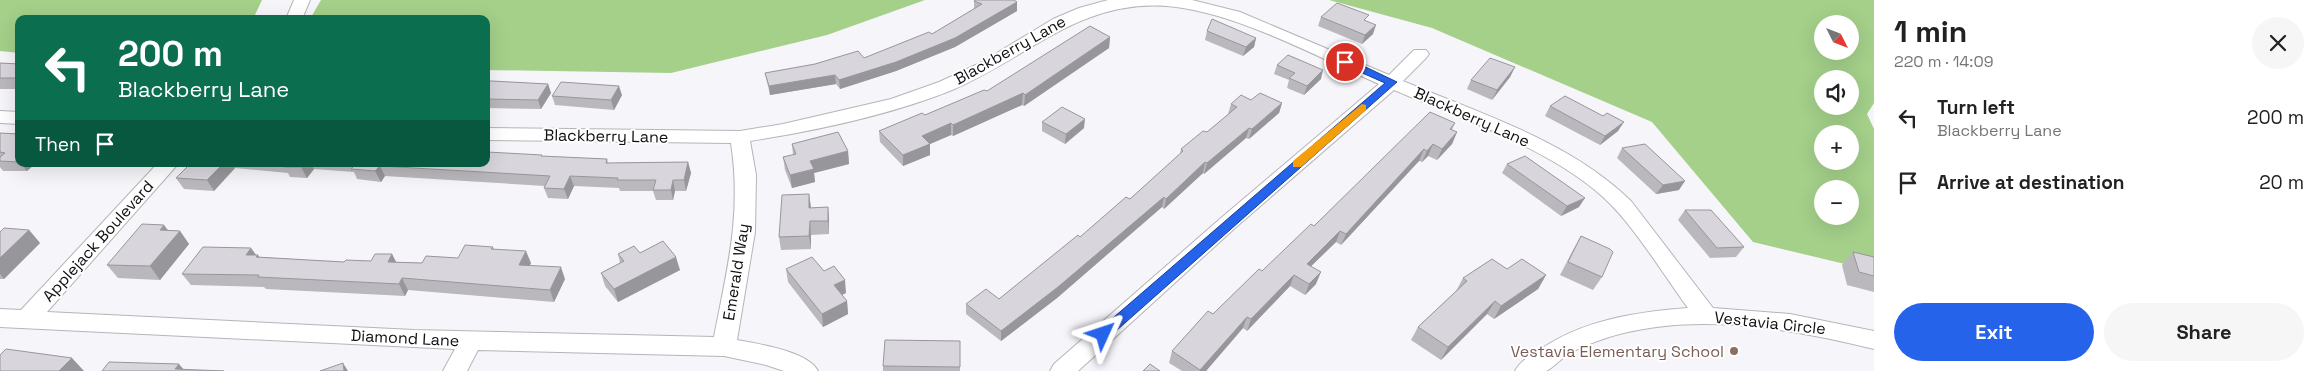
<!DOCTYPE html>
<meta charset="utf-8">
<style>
body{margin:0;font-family:"Space Grotesk",sans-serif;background:#f6f6f6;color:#222;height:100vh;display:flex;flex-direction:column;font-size:19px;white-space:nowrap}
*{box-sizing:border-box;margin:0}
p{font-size:16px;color:#767676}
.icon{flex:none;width:28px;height:28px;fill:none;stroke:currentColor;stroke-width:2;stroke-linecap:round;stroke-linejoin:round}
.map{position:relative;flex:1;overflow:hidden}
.panel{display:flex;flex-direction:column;background:#fff;width:450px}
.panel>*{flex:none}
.guide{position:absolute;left:15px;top:15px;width:475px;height:152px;border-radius:10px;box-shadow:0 5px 20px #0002;background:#0b6e4f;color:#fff;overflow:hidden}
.needle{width:32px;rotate:132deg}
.buttons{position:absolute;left:1814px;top:15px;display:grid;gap:10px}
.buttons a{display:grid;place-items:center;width:45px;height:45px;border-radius:50%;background:#fff;box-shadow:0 5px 20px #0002;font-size:25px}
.pin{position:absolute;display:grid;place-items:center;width:42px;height:42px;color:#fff;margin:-21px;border:2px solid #fff;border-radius:50%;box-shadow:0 1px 5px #0007}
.me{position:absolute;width:55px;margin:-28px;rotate:48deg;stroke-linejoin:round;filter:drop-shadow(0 0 4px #0008)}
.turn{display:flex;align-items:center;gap:18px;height:105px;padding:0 20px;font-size:22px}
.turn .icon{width:65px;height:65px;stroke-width:2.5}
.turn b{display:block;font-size:35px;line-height:42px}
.then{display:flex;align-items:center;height:48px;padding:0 20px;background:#0003;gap:10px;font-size:19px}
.round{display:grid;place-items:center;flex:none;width:52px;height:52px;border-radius:26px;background:#f6f6f6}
.head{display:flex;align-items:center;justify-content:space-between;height:85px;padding:0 20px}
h1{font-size:30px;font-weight:700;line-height:38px}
.cta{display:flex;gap:10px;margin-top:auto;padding:10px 20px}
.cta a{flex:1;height:58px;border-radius:30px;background:#2563eb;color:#fff;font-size:20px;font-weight:700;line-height:58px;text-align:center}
.cta a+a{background:#f6f6f6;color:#222}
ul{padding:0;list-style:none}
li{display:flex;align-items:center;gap:15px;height:65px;padding:0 20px}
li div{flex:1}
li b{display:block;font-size:19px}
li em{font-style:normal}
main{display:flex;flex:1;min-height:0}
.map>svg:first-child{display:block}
</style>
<main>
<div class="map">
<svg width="1874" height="371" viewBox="0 0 1874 371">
<rect width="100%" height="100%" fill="#f6f5fa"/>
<!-- forest -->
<path fill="#a4d08a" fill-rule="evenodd" d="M0,0H262L253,19H19V53L0,51Z
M321,0H925L827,35L671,73L486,70V19H310Z
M1329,0H1874V103L1867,114L1874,129V271L1753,242L1652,122L1432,28ZM1822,24H1850V51H1822ZM1822,79H1850V106H1822ZM1822,134H1850V161H1822ZM1822,189H1850V216H1822Z"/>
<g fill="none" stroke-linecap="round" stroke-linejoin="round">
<!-- street casing -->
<g stroke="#b6b4b9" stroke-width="2">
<path id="street" d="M294,0H310L302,19H286Z
M1108,0H1192L1240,12L1389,75L1414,50H1426L1429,54L1426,58L1403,81C1481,114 1570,141 1631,201L1713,308L1790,314L1874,331V349C1789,328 1692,311 1606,338C1594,342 1581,347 1570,353C1562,357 1555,367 1546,371C1538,371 1524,371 1515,371C1520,361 1529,357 1538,351C1582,320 1635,312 1688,308C1663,274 1633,224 1603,197C1549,148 1460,118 1394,90L1235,228L1078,371H1050L1054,364L1221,218L1379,84C1315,56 1236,12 1167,6C1078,0 1028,58 952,90C893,114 814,131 750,141L756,175L755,232L737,340C758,344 808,351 818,371H784L766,365L724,356L478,350L467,371H443L455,349L0,327V309L21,310L157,164H178L47,312L414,330L714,337C727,269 742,214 731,143L486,140V128L740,131L783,124L891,99L939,82L982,62L1053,19L1079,8Z
M0,111L19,112V124L0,123Z"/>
</g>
<!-- street -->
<use href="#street" fill="#fff" fill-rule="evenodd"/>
</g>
<!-- wall -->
<path fill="#bab8bd" d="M974,1L1017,11L955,47L896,71L840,89L836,84L770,95L767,82L765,73L864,58L932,34L974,9Z
M1321,17L1367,22L1373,34L1362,44L1318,26Z
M1207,31L1256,38L1254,47L1243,56L1205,40Z
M1110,37L1109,48L1024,106L1022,105L953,136L951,135L930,144V155L903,166L880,142L879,131L925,115L987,91Z
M0,63L19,64V89H0Z
M1277,65L1321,79L1304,95L1287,88L1289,80L1274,74Z
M1515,67L1510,77L1492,100L1467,89L1471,80Z
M486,81L548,84L551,93L541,109L486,108Z
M622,95L614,110L555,105L552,96Z
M1251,100L1282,103L1279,113L1249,139L1246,138L1204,174L1203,173L1164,209L1162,207L1057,298L1001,341L966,314V304L999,299L1130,199L1180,154L1181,149L1207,132L1229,114H1228L1231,104Z
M1550,106L1618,131L1600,145L1545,116Z
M1042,122L1084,128L1065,144L1042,131Z
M1455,123L1452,130L1457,132L1452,144L1437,160L1428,156L1422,162L1419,161L1341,245L1336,242L1311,266L1316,284L1305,295L1290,286L1247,331L1243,328L1206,371H1182L1169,363L1172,351L1314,226Z
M0,133L19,134V164H35L27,171H3L0,167Z
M792,144L848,151L849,164L814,173L815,182L792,188L785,170L783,157L793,155Z
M1622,148L1679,190L1656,194L1617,158Z
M543,157L607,159L608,163L688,162L691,173L686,191H675L673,200H656L653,191H620L619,188L574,186L568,199L548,198L544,188L545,186L385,176L381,182L357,179L354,172L314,169L307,178L290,177L288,173L235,168L214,191L184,189L176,178L190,164H486Z
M96,164H112L109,166Z
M1507,164L1579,207L1561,216L1502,173Z
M828,207L829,220V234L811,235V249L781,250L779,237L811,208Z
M1685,210L1744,247L1736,257L1710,258L1678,220Z
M29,230L40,243L4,279H0V232Z
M168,230L180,231L189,244L160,280L118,278L107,265Z
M1581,236L1602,277L1593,290L1560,275L1573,250Z
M493,247L494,249L531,263L530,265L565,279L554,302L408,290L405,296L266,289L264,287L191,285L182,274L258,255L259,257L344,262L371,261L392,254L396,262L422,263L458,258Z
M1853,252L1874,257V292L1847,285L1842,265Z
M618,254L680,270L618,302L605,286L601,273L620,263Z
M786,269L824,271L846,293L842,295L847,301L848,314L823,327L788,282Z
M1507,269L1546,275L1538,289L1494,319L1487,314L1441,360L1411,340L1418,327L1456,291L1463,278Z
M883,366L960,367V371H883Z"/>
<!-- shaded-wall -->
<path fill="#97969a" d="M1017,2V11L955,47L896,71L840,89L839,80Z
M1376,25L1373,34L1362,44L1365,35Z
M1110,37L1109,48L1024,106L1025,95Z
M1256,38L1254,47L1243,56L1246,47Z
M1515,67L1510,77L1492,100L1497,90Z
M1323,70L1321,79L1304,95L1307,86Z
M835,75L836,84L770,95L769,86Z
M548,84L551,93L541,109L538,100Z
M619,86L622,95L614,110L611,100Z
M1023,93L1022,105L953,136V125Z
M1282,103L1279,113L1249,139L1252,129Z
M1085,119L1084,128L1065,144L1066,134Z
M1624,122L1618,131L1600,145L1605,136Z
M951,123V135L930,144V155L903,166V155L922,136Z
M1249,128L1246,138L1204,174L1207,163Z
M1457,132L1452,144L1437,160L1442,149Z
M1433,144L1428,156L1422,162L1427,151Z
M1424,149L1419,161L1341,245L1346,234Z
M848,151L849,164L814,173L815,182L792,188L790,175L810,161Z
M688,162L691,173L686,191L684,180Z
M1205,162L1203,173L1164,209L1166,199Z
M21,164H35L27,171Z
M223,164H232L235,168L214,191L207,180Z
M304,164H311L314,169L307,178L301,167Z
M380,166L385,176L381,182L375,171Z
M570,176L574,186L568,199L564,189Z
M673,180L675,191L673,200L671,190Z
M1685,181L1679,190L1656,194L1663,185Z
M809,194L811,207L810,221L809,208Z
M1164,197L1162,207L1057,298L1001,341V331Z
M1585,198L1579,207L1561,216L1567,206Z
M828,207L829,220V234L828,221Z
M810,221L811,235V249L809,236Z
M164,225L174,238L180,231L189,244L160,280L150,266L160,230Z
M29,230L40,243L4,279L0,274V258Z
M1340,231L1336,242L1302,275L1307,264Z
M251,248L257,256L258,255L265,267L246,255Z
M526,251L531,263L524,276L519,265Z
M392,254L398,266L388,262Z
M676,257L680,270L618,302L614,289Z
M561,267L565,279L554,302L550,290Z
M1321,272L1316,284L1305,295L1309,284Z
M1294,275L1290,286L1247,331L1251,319Z
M1546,275L1538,289L1494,319L1501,306Z
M402,278L408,290L405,296L399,284Z
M845,280L846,293L835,298L834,285Z
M847,301L848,314L823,327L822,314Z
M1495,301L1487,314L1441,360L1448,347Z
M1247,317L1243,328L1206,371H1200V370Z
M72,358L84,371H59Z
M343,363L348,371H344Z
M179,364L185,371L175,369Z"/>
<!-- building -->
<path fill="#d8d6dc" stroke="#97969a" d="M975,0H1014L1017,2L955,38L896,62L839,80L835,75L769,86L765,73L815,64L858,51L864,58L929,32L932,34L982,4L974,1Z
M1337,3L1369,15L1364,20L1376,25L1365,35L1321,17Z
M1212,19L1256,38L1246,47L1207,31Z
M1090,26L1110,37L1025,95L1023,93L953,125L951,123L922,136L930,144L903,155L879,131L922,113L925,115L984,90L987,91Z
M1288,55L1323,70L1307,86L1289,78L1295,73L1277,65Z
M1490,58L1515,67L1497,90L1471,80Z
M0,63L19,64V78H0Z
M486,81H492L548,84L538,100L486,99Z
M561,82L619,86L611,100L552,96Z
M1260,93L1282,103L1252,129L1249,128L1207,163L1205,162L1166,199L1164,197L1058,287L1001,331L966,304L986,289L999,299L1078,235L1080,237L1126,197L1130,199L1183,151L1181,149L1203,131L1207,132L1237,107L1231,104L1241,95L1251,100Z
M1565,96L1603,116L1607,113L1624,122L1605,136L1550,106Z
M1062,107L1085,119L1066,134L1042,122Z
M1430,112L1455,123L1450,129L1457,132L1442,149L1433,144L1427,151L1424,149L1346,234L1340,231L1307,264L1321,272L1309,284L1294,275L1251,319L1247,317L1200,370L1172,351L1208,311L1213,314L1259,269L1262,271L1311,224L1314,226Z
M838,132L848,151L810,161L814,169L790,175L783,157L796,154L792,144Z
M0,133L19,134V162L0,161V157L5,153L0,152Z
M1645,144L1685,181L1663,185L1622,148Z
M487,152L542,155L541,156L607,159L606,163L688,162L684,180H673L671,190H653L656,180H617L618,178L570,176L564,189L544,188L550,176L380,166L375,171L351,169L356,164H486Z
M1525,156L1585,198L1567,206L1507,164Z
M190,164H223L207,180L176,178Z
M286,164H304L301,167H284Z
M809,194V208L828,207V221H810L809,236L779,237L782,195Z
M1685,210H1711L1744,247L1717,248Z
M142,224L164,225L160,230L180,231L150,266L107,265Z
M4,228L29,230L0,258V232Z
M1581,236L1610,249L1613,252L1602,277L1568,262Z
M663,241L676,257L614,289L601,273L624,261L618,254L634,246L640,253Z
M465,245L493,247L491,249L526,251L519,265L561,267L550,290L402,278L399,284L258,277L259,275L182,274L203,247L251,248L246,255H258L256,257L344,262L346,260L371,261L375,254H392L388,262L422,263L426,256L458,258Z
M1853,252L1874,257V276L1859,272Z
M812,257L824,271L834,266L845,280L834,285L847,301L822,314L786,269Z
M1492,259L1507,269L1522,259L1546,275L1501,306L1495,301L1448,347L1418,327L1467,281L1463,278Z
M885,340L960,341V367L883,366Z
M6,349L72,358L59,371H0V355Z
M109,362L179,364L175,369L224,371H102Z
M343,363L344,371H320Z
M1150,364L1160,371H1143Z"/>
<!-- route -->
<path fill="#2563eb" stroke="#184099" d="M1342,59H1349L1397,82L1108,338H1099L1097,334L1099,330L1385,83L1342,64Z"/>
<!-- slow -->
<path fill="#f59e0b" d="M1362,104L1366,105V110L1301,167H1293V161Z"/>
<!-- markers -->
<circle fill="#8d6e63" stroke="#fff" stroke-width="2" cx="1734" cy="351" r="5"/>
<g text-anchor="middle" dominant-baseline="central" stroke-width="4" stroke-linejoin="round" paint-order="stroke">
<!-- street labels -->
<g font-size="16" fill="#100f11" stroke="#fff">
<text transform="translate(1010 50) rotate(-29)">Blackberry Lane</text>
<text transform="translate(1472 117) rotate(24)">Blackberry Lane</text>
<text transform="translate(606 136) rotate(1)">Blackberry Lane</text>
<text transform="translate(98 241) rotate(-48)">Applejack Boulevard</text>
<text transform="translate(736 272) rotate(-81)">Emerald Way</text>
<text transform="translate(1770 323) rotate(6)">Vestavia Circle</text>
<text transform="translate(405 338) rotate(3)">Diamond Lane</text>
</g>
<!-- education labels -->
<g font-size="16" fill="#785e54" stroke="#fff" text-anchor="end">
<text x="1724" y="351">Vestavia Elementary School</text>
</g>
</g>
</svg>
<div class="buttons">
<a><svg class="needle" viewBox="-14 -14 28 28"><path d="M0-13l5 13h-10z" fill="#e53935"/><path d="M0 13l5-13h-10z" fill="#767676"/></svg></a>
<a><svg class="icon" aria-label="sound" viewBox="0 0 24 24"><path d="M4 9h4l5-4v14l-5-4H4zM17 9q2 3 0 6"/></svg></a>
<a>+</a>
<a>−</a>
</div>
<div class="pin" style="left:1345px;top:62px;background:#d93025"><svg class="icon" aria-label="arrive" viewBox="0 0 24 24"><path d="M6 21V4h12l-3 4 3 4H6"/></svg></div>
<svg class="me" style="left:1103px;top:334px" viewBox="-20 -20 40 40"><path d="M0-17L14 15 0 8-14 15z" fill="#2563eb" stroke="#fff" stroke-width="4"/></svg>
<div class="guide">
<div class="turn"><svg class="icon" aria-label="left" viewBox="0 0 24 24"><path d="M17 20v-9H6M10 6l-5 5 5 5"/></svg><div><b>200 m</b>Blackberry Lane</div></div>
<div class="then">Then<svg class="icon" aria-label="arrive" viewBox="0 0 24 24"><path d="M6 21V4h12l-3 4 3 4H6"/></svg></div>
</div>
</div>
<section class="panel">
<div class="head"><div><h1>1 min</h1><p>220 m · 14:09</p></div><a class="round"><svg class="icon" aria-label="close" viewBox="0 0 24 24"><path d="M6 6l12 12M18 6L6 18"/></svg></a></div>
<ul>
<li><svg class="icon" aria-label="left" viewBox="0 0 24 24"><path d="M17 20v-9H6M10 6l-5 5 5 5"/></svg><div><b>Turn left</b><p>Blackberry Lane</p></div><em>200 m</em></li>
<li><svg class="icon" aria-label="arrive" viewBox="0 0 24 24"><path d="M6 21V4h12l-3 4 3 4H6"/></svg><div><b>Arrive at destination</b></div><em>20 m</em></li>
</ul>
<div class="cta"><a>Exit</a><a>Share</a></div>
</section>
</main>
